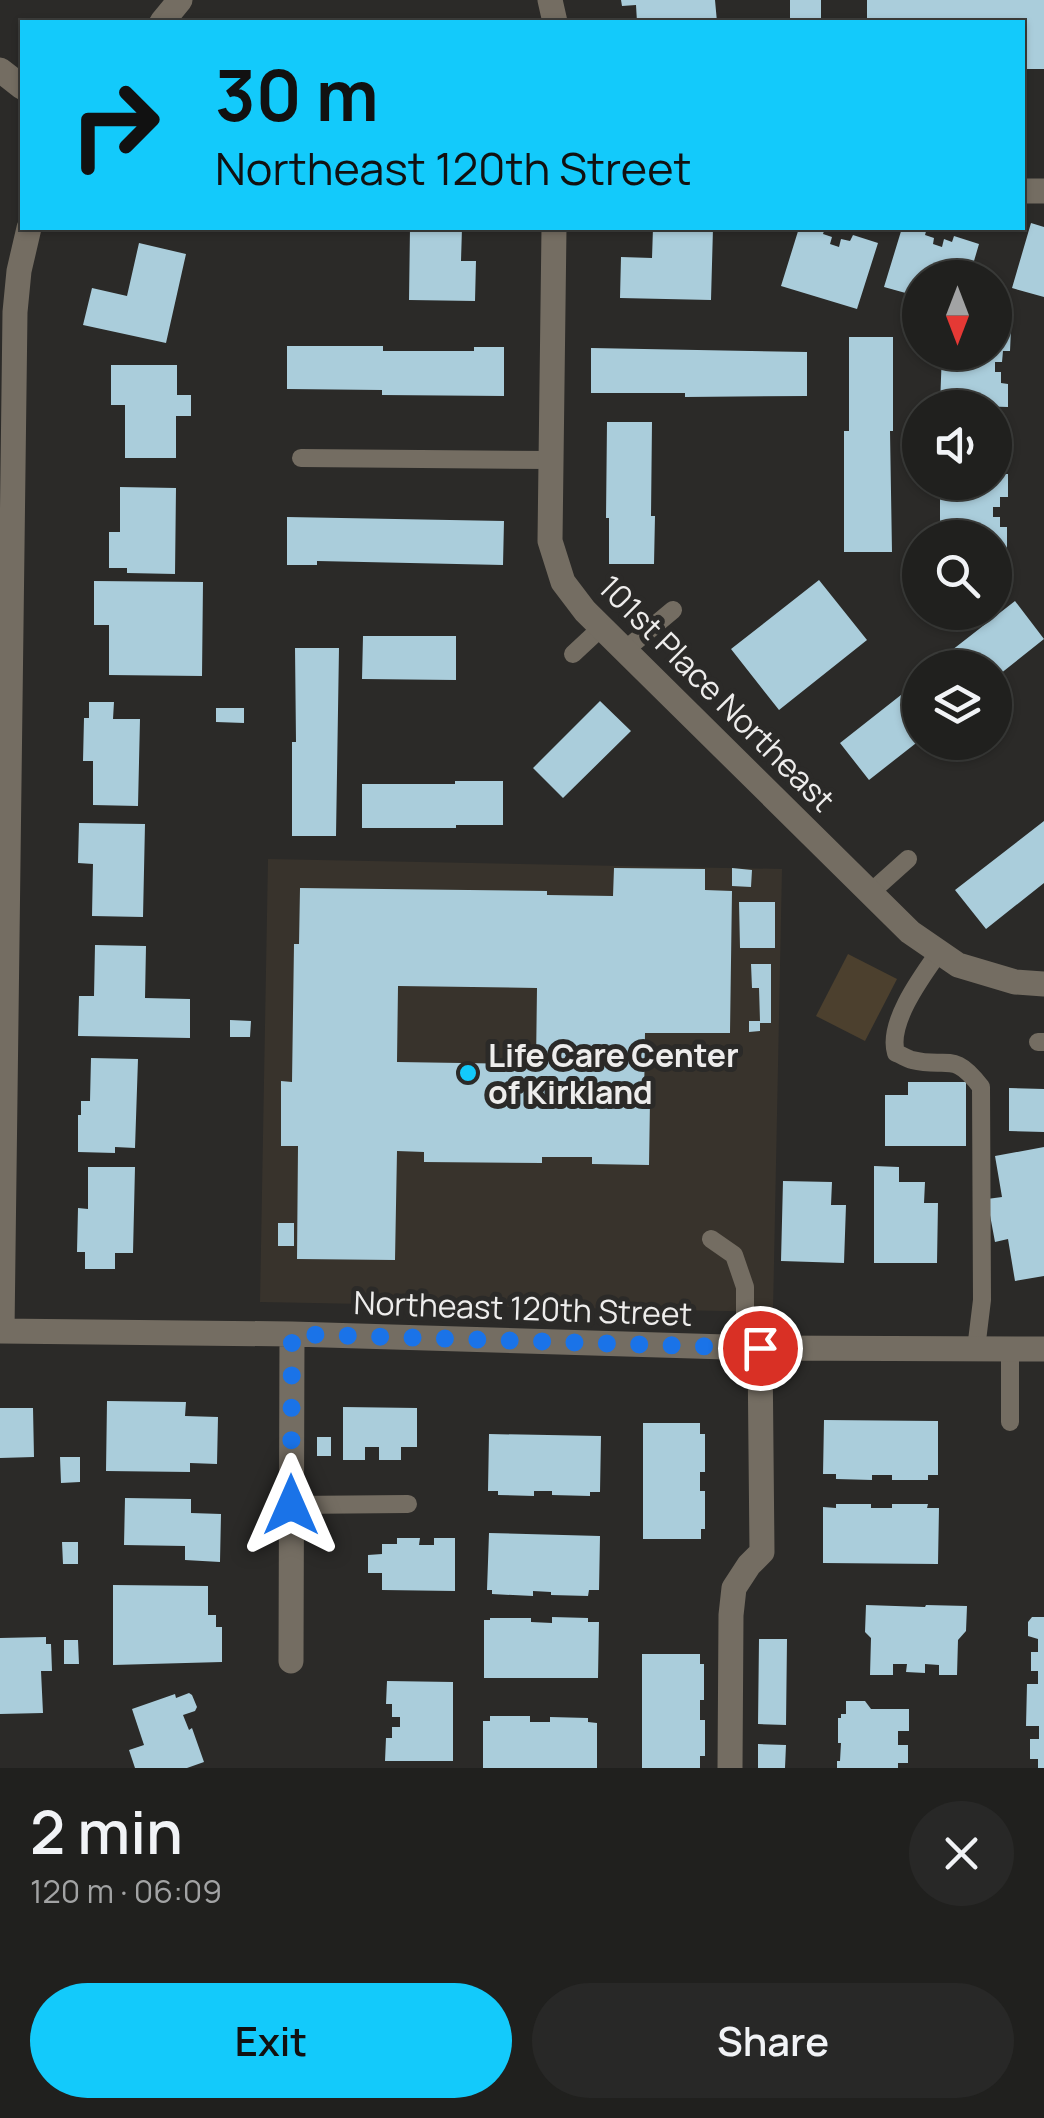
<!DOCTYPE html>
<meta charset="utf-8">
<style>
body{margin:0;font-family:Manrope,sans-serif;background:#282827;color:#f1f3f6;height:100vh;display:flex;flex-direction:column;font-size:38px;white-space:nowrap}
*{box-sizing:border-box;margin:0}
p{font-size:32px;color:#a2a3a4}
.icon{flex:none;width:55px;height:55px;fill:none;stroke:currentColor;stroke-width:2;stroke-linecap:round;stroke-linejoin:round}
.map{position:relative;height:1768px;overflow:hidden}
.side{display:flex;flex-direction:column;background:#20201e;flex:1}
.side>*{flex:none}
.banner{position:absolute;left:20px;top:20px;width:1005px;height:210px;border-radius:0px;box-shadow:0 2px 8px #0004,0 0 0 2px #3d3e3c;background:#13cafb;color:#111;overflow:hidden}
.needle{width:65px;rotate:180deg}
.fabs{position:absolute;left:902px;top:260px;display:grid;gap:20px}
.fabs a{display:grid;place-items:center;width:110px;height:110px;border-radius:50%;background:#20201e;box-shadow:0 2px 8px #0004,0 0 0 2px #3d3e3c;font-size:50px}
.pin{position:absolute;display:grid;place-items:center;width:85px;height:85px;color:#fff;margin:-42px;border:5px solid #fff;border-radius:50%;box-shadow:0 2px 10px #0007}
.me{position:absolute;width:110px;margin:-55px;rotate:0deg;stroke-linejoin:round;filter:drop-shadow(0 0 8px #0008)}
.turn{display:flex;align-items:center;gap:35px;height:210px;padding:0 30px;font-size:45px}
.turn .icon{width:130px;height:130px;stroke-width:2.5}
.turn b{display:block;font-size:70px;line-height:85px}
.round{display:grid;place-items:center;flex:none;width:105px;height:105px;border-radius:52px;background:#282827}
.head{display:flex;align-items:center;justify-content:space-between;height:170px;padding:0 30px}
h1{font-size:60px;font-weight:600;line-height:75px}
.button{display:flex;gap:20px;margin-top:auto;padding:20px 30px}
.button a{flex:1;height:115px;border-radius:60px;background:#13cafb;color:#111;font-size:40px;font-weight:600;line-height:115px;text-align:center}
.button a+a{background:#282827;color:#f1f3f6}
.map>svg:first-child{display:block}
</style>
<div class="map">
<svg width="1044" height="1768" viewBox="0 0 1044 1768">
<rect width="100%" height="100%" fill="#2b2a28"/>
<!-- built -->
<path fill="#38332c" d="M268,859L782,869L773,1312L260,1302Z"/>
<!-- green -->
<path fill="#4c402e" d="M848,954L897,979L865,1041L816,1016Z"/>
<!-- building -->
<path fill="#aacddb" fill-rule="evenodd" d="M621,0H715L717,22H637L636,5L622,6Z
M790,0H821V22H790Z
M867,0H1044V69H1022V22H867Z
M1031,223L1044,227V297L1012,288Z
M410,228H462L461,261H476L475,301L409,300Z
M653,228H713L711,300L620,298L621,257L652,258Z
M799,228H825L823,234L832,237L830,244L839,247L841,239L850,241L853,235L878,243L857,309L781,286Z
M902,228H927L925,235L934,238L933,244L942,247L944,239L952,242L954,236L979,244L969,278H920V297L884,287Z
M139,243L186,254L166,343L83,325L92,288L127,296Z
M995,328L1011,329L1010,351H1003L1002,362H995V372H1001V383L1008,384V407L940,405L942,352H995Z
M849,337H893V431H890L892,552H844V431H849Z
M287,346H383V351H474V347H504V396L382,395V390L287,389Z
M591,348L807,352V396L685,397V393H591Z
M111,365H177V395H191V416H176V458H125V405H111Z
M607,422H652L651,516H655L654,564H609V518H606Z
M995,474H1008V497H1000V507H993V517H1000V527H1007V551H995V538H940V482H995Z
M120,487L176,488L175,574L127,573V568H109V532H120Z
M287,517L504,521L503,565L317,561V565H287Z
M819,580L867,640L779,710L731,649Z
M94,581L203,582L202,676L109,675V625H94Z
M1015,601L1044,639L995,678V668H929Z
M363,636H456V680L362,679Z
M295,648H339L336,836H292V742H296Z
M920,680V740L869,780L840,743Z
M600,701L631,731L563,798L533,768Z
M89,702H114L113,719H140L138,806L93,805V761H83L84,718H89Z
M216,708H244V723L216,722Z
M455,781H503V825H456V828H362V784H455Z
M1044,821V883L986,929L955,890Z
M79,823L145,824L143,917L92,916L93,864L78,863Z
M614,868L705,869V890L732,891L730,1033H645L644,1101H650L649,1165L592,1164V1157H542V1163L424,1162V1152L397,1151L395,1260L297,1259L298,1146H281V1081L292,1082L294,944H299L300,888L547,891V895L613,896ZM398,986L537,988L536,1064L397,1062Z
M732,868L752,870L751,887L732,886Z
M739,902H775V948H740Z
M95,945L146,946L145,998L190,999V1038L78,1036L79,996H94Z
M751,964H771V1023H760V1031L749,1032V1021H760L759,988H752Z
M230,1020L251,1021L250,1037H230Z
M91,1058L138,1059L135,1148L115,1147V1153L78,1152V1115H81V1101H90Z
M908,1082H966V1146H885V1095H908Z
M1009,1088L1044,1089V1132L1009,1131Z
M1044,1147V1276L1015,1281L1008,1239L995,1242L987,1199L1002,1197L995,1156Z
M874,1166L899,1167V1182H925L924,1203H938L937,1263H874Z
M88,1167H135L133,1253H115V1269H85V1252H77L78,1208L88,1209Z
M783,1181L832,1182L831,1205H846L844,1263L781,1261Z
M278,1223H294V1246H278Z
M107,1401L186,1402L185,1416L218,1417L217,1464L190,1463V1472L106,1471Z
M343,1407L417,1408V1447H401V1460H379V1447H365V1460H343Z
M0,1408H33L34,1457L0,1458Z
M824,1420L938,1421V1475H928V1480H892V1475H872V1480L836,1479V1474H823Z
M643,1423H700V1434H705V1472H700V1491H705V1529H701V1539H643Z
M489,1434L601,1436L600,1492H590V1496L552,1495V1491H534V1496L498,1495V1491H488Z
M317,1437H331V1456H317Z
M60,1457H80V1482L61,1483Z
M125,1498L191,1499V1513L221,1514L220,1562L185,1560V1546L124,1545Z
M836,1504H871V1508H892V1504H928L927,1508H939L938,1564L823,1563V1507L836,1508Z
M489,1533L600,1536L599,1590H589L588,1596L551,1595V1592L533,1591V1596L492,1594V1590H487Z
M397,1538H420L419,1545H434V1538H455V1591L382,1590V1573H368V1555L382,1554V1544H397Z
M62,1542H78V1564H63Z
M113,1585L208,1586V1615H216V1627H222V1662L113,1665Z
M866,1605L925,1607L926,1605L967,1606L966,1631L958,1640L957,1675H939V1665L925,1664V1673L906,1672L907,1664H893V1675H870L871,1638L865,1632Z
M552,1617L588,1618V1622H599L598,1678H484V1620H490V1618H531V1622L552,1623Z
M1032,1617H1044V1768H1038V1759H1030V1739H1039V1726H1026L1027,1684H1038V1671H1031V1652H1038V1639L1028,1636V1622Z
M46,1637V1644H51L52,1671H41L43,1713L0,1714V1638Z
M759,1639H787L786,1725L758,1724Z
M64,1640H78L79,1664H64Z
M642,1654H700V1664H704V1700H700V1720H705V1756H700V1768H642Z
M387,1681L453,1682V1761H385L386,1738H392V1727H400V1717H392V1704H386Z
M189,1693L192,1695L197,1707L195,1711L183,1715L189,1730L192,1728L204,1762L187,1768H135L129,1750L144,1745L132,1709L175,1694L176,1698Z
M846,1701H865L871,1709H909V1731H898V1745H908V1763H898V1768H837V1761H840L841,1743H838V1718H841V1714H846Z
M490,1716H530V1722H550V1717L588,1718V1722L597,1723V1768H483V1721H490Z
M758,1744L786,1745L785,1768H758Z"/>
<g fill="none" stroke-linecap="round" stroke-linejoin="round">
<!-- service -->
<path stroke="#746d62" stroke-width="18" d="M301,458L551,460
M625,650L673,610
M573,654L602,627
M870,893L908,859
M939,952C922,976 887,1023 896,1053C902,1055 907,1059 912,1060C948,1069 953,1050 981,1087L982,1300L976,1349
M1038,1042H1044
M711,1239L734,1255L745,1287V1347
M1010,1422V1349
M291,1505L408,1504"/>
<!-- minor -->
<path stroke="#746d62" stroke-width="25" d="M550,0L555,22
M162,22L180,0
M0,70L22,87
M1022,191H1044
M554,228L550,541L563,582L585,611L910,932L958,965L1015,982L1044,984
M0,1331L292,1334L760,1348L1044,1349
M2,1331L15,312L19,271L29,228
M291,1661L292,1334
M730,1768L731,1615L734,1588L749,1565L762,1552L760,1348"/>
</g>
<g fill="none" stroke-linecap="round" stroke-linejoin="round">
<!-- route -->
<path stroke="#1a73e8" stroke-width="18" stroke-dasharray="0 32.4" d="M291,1505L292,1334L760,1348"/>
</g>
<!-- markers -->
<circle fill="#13cafb" stroke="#2b2a28" stroke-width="4" cx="468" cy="1073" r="10"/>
<g text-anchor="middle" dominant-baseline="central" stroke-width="10" stroke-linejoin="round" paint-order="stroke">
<!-- street labels -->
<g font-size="32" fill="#eeedec" stroke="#2b2a28">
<text transform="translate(717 693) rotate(45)">101st Place Northeast</text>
<text transform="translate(523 1308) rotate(2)">Northeast 120th Street</text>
</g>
<!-- poi labels -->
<g font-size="32" font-weight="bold" fill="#eeedec" stroke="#2b2a28" text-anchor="start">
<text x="488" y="1055">Life Care Center<tspan x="488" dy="37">of Kirkland</tspan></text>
</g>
</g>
</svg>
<div class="fabs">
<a><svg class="needle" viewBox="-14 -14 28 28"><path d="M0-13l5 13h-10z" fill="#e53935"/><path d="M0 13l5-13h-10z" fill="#a2a3a4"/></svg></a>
<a><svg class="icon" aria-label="sound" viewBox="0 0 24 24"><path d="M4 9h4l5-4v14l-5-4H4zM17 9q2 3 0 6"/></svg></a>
<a><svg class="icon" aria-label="search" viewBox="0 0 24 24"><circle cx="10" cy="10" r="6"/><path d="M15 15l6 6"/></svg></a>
<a><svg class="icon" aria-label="layers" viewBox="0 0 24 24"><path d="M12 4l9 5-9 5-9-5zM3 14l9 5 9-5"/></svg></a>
</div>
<div class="pin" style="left:760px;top:1348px;background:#d93025"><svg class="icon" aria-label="arrive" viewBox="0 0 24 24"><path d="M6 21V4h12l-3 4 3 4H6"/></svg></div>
<svg class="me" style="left:291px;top:1505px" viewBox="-20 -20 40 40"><path d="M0-17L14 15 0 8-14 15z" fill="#1a73e8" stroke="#fff" stroke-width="4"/></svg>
<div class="banner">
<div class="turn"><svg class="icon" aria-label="right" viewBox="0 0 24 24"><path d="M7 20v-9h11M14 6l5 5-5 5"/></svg><div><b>30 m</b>Northeast 120th Street</div></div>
</div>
</div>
<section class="side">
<div class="head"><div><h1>2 min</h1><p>120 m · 06:09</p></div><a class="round"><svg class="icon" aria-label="close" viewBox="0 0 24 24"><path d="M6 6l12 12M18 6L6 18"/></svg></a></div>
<div class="button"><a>Exit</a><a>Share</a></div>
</section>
